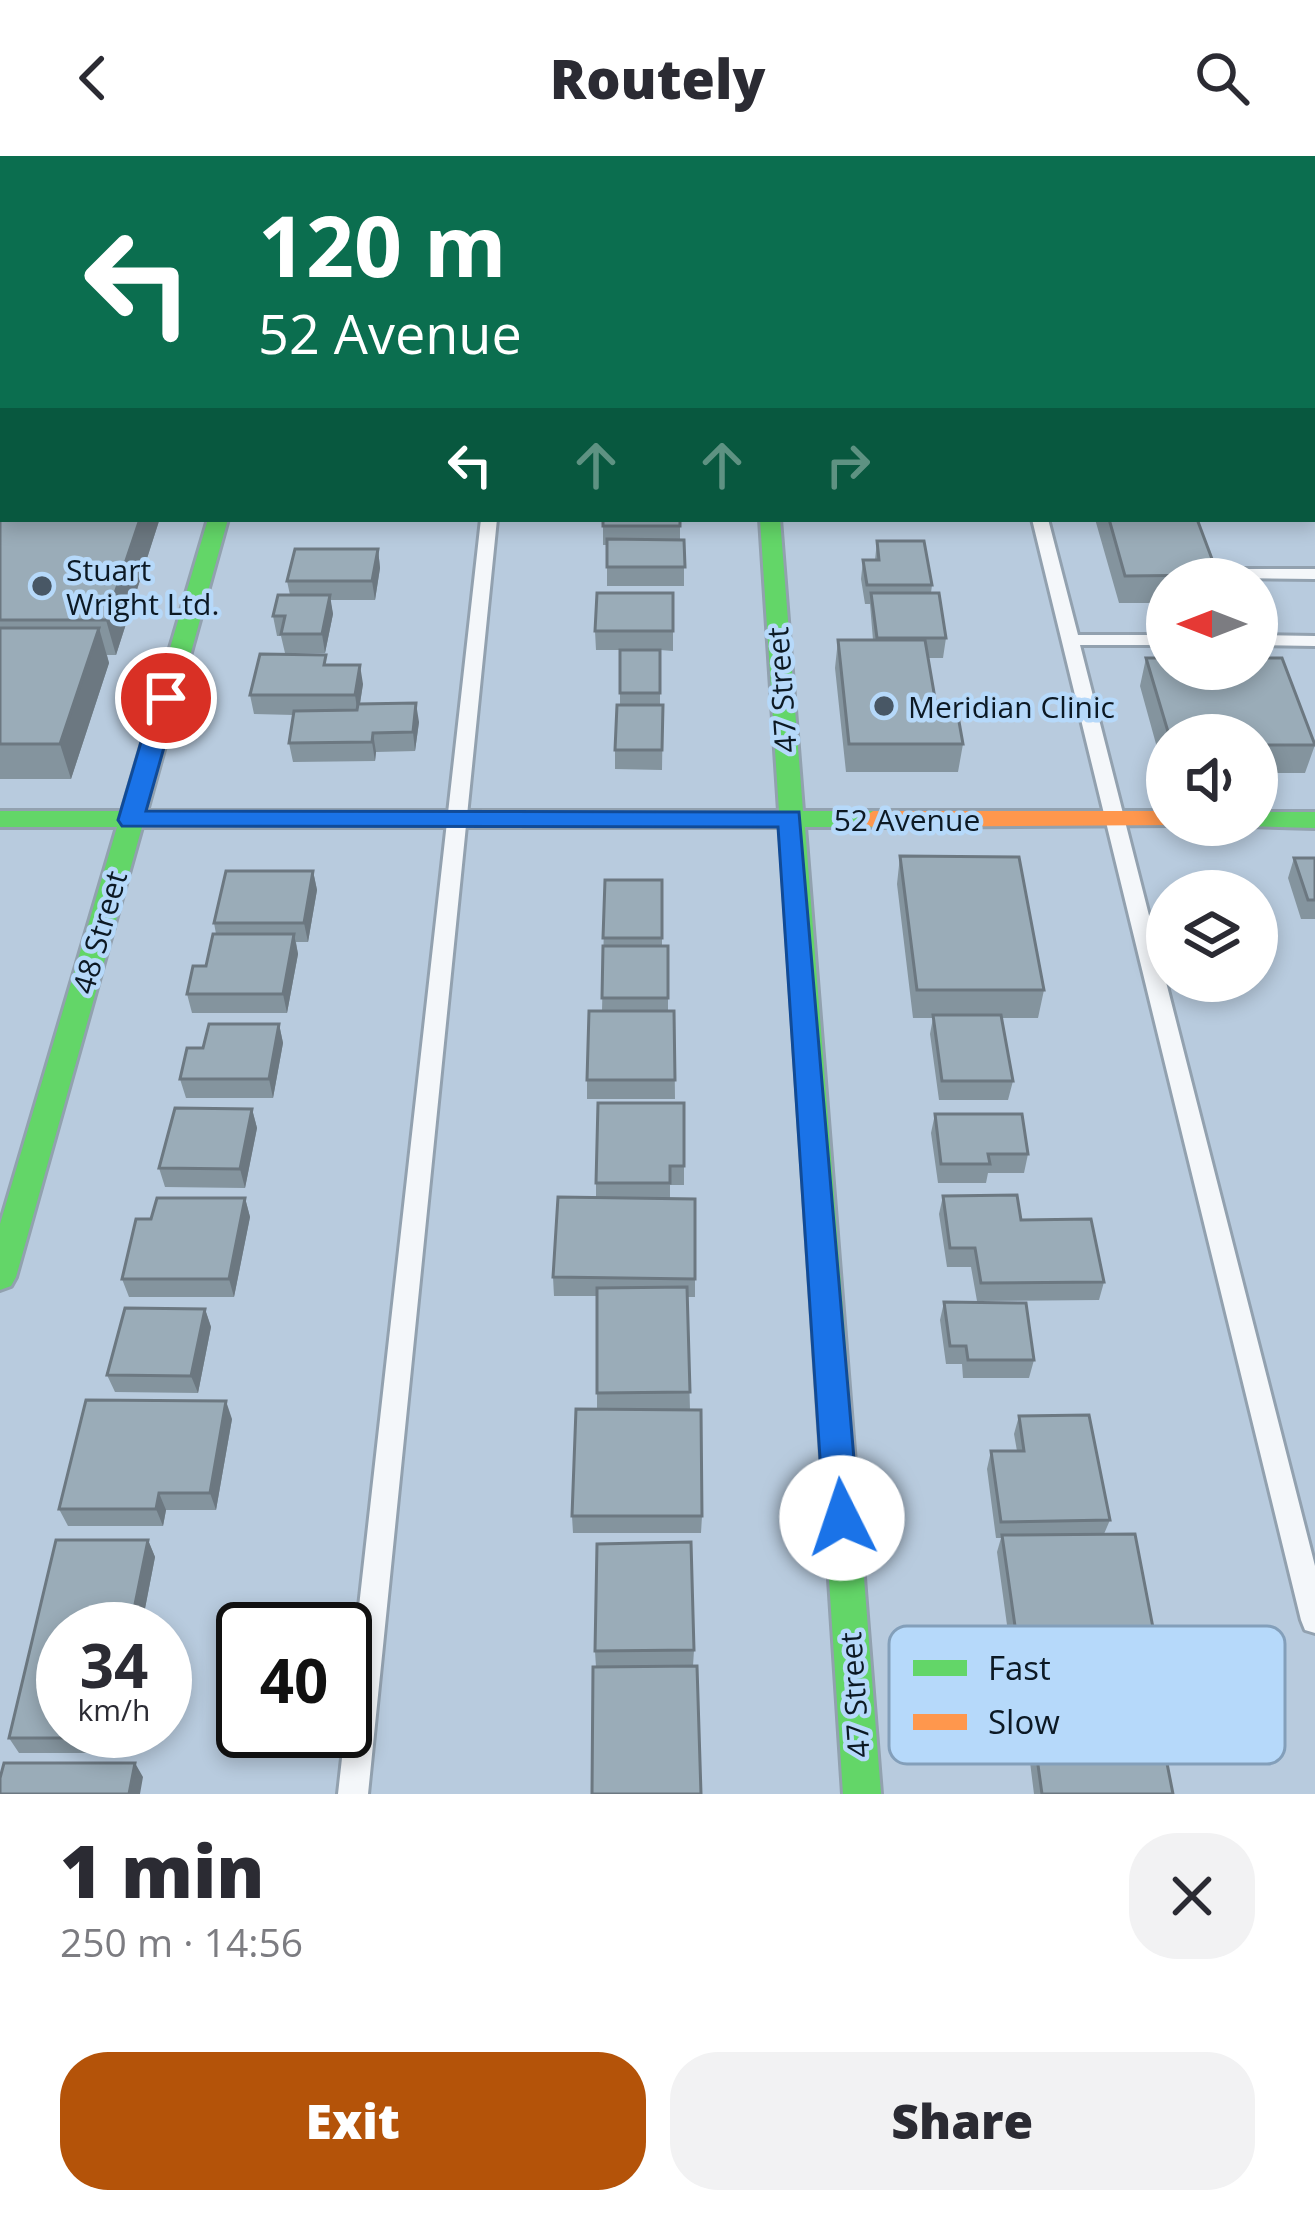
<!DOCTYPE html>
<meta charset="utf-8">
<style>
body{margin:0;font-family:"Open Sans",sans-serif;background:#f2f2f3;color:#2b2b33;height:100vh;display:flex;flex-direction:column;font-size:45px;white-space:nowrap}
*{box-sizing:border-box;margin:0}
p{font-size:39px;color:#7c7c81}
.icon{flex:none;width:66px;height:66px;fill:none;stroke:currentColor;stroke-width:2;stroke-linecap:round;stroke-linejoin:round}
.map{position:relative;height:1638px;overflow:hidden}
.drawer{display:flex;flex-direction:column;background:#fff;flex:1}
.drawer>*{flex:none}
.top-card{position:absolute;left:0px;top:0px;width:1317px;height:366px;box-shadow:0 6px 18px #0003;background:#0b6e4f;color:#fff;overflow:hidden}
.needle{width:78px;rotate:270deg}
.tools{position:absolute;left:1146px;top:402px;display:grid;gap:24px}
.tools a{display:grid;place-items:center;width:132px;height:132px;border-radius:50%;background:#fff;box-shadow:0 6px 18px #0003;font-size:60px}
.speed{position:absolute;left:36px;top:1446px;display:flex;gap:24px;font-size:60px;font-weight:700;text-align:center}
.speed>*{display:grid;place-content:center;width:156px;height:156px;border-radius:50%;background:#fff;box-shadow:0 6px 18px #0003;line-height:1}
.speed small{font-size:30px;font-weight:400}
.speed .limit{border:6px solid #111;border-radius:18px;background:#fff;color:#111}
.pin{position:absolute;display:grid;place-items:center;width:102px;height:102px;color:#fff;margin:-51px;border:6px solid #fff;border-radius:50%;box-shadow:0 3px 12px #0007}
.me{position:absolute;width:132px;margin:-66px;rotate:356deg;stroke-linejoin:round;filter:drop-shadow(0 0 9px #0008)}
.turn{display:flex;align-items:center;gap:42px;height:252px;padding:0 60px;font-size:54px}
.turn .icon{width:156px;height:156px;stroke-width:2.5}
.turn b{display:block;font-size:84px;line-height:102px}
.lanes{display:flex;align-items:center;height:114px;padding:0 60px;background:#0003;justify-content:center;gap:60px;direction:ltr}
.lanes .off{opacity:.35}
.round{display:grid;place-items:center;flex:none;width:126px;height:126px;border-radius:48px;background:#f2f2f3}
.head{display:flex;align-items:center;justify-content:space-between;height:204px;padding:0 60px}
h1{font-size:72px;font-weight:800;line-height:90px}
.cta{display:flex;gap:24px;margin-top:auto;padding:24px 60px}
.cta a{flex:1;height:138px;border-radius:48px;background:#b45309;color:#fff;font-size:48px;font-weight:800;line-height:138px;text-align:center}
.cta a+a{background:#f2f2f3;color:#2b2b33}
header{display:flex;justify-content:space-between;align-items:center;height:156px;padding:0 60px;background:#fff;font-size:54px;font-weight:800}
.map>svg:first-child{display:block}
</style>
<header><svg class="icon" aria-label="back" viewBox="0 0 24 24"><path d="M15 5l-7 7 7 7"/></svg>Routely<svg class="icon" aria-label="search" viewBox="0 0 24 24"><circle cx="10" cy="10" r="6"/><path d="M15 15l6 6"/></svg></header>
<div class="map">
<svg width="1315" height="1638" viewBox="0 0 1315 1638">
<rect width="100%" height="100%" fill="#b8cbde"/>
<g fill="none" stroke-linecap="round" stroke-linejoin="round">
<!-- lane casing -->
<g stroke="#92a1af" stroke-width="6">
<path id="lane" d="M105,0H117L116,3H104Z
M522,0H534V3H522Z
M943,0H955L956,3H944Z
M0,239H3V253H0Z
M0,277H3V287H0Z
M481,363H497L368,1638H338Z
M1032,363H1048L1078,479H1167V489H1080L1315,1410V1477L1305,1474L1301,1464Z
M1241,413H1315V423L1235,422L1233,418Z
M1257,479L1315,480V490L1257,489Z"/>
</g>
<!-- street casing -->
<g stroke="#92a1af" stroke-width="6">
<path id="street" d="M0,132H3V148H0Z"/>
</g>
<!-- fast casing -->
<g stroke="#92a1af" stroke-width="6">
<path id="fast" d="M738,0H754V3H738Z
M1314,347H1315V361H1314Z
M208,363H228L147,655H779L760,363H780L803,655H873L885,663L873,671H805L881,1638H843L780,671H142L16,1121L11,1130L0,1134V1068L117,671H0V655H122Z
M1257,656H1315V672L1248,670L1257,669Z"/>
</g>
<!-- slow casing -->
<g stroke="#92a1af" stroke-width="6">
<path id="slow" d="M1156,0H1172L1174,3H1158Z
M873,655H1167V669H1176L873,671L864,669L861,663Z"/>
</g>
<!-- lane -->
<use href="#lane" fill="#f4f7fa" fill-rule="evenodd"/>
<!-- street -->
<use href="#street" fill="#f4f7fa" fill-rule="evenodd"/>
<!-- fast -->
<use href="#fast" fill="#63d668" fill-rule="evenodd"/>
<!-- slow -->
<use href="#slow" fill="#ff974d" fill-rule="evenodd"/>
</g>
<!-- wall -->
<path fill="#84949e" d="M360,0H481L480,3H360Z
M990,0H1103L1102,3H991Z
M0,31H3V87H0Z
M0,331L159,365L116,499H107L109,507L71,623H0Z
M603,363H680V384H684V430H607V389H603Z
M1095,363H1197L1218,419L1217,423H1167V447H1119Z
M877,385L932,429L931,437L946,482L943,502H928L938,560L963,588L958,616H846L835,512L838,484H873L870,448H865L861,423L863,404H875Z
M378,393L380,412L375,444H330L333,458L325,497H285L281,480H277L273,460L290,439L287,425Z
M673,437V495L660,494V549H663L662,614L615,613V594L620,549V494H596L595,475Z
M1146,502L1315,589L1305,617H1257V579H1167V617H1164L1140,530Z
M327,509L363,528L360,548L419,566L415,595L376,596L375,605L293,606L289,587L294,559L254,558L250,539Z
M900,700L1044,834L1038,862H1002L1013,925L1008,944H939L930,878L933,862H913L897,728Z
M1294,702H1315V763H1301L1288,722Z
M313,715L317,734L308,786H296L298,798L287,857H192L187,838L206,810L216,778L214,767Z
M605,724H662V790H668V855H674L675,943H587V924L602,855Z
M279,868L283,887L273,942H186L180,923L203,892Z
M684,947V1029H670V1042L695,1043V1141H687L690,1254L702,1360L701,1377H573L572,1360L597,1253V1140H554L553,1121L596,1042V1027Z
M252,953L257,972L245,1032L165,1031L159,1012Z
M935,958L1028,998L1024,1017H988L986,1027H938L931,977Z
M943,1040L1021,1064L1104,1126L1099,1144L977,1145L971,1111H947L939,1058Z
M245,1042L250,1061L234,1141H129L122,1123L151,1063Z
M944,1146L1034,1204L1029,1222H963L962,1208H946L940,1164Z
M205,1153L211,1171L198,1237L115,1236L107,1219Z
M1019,1260L1110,1364L1104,1378L1159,1503L1152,1519L1014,1520L997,1396L1001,1382H996L987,1313L991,1295H1017L1014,1278Z
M232,1263L216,1354H166L163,1370H68L59,1353Z
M56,1384H148L155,1401L141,1473H63V1575H142L138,1597H19L9,1582Z
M694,1494L693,1510L596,1511L595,1495Z
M1030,1551L1173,1638H1034L1025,1566Z"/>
<!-- shaded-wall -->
<path fill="#6c7881" d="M140,363H158L159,365L116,499L106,464Z
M378,393L380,412L375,444L372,425Z
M330,439L333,458L325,497L322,478Z
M99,472L109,507L71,623L60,588Z
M360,509L363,528L358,559L355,539Z
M416,547L419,566L415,595L413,576Z
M373,577L376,596L375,605L372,586Z
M313,715L317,734L308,786L304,767Z
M294,778L298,798L287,857L283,838Z
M279,868L283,887L273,942L269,923Z
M252,953L257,972L245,1032L240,1013Z
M245,1042L250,1061L234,1141L229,1123Z
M205,1153L211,1171L198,1237L191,1220Z
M226,1245L232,1263L216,1354L210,1337Z
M159,1337L166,1354L163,1370L156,1353Z
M148,1384L155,1401L141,1473H130Z
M131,1575H142L138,1597L130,1582Z
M135,1607L143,1621L140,1638H129Z"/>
<!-- building -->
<path fill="#9aacb8" stroke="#6c7881" stroke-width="3" d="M128,0H261L260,3H127Z
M592,0H676L677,3H592Z
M820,0H855V3H821Z
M1049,0H1095L1096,3H1050Z
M0,31H3V62H0Z
M1314,36H1315V86H1314Z
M0,331H3V363H140L106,464H0Z
M603,363H680V370H603Z
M1109,363H1197L1218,419L1125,420Z
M607,383L684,384L685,411H607Z
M877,385H924L932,429H867L863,404H879Z
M295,393H378L372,425H287Z
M597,437H673V475H595Z
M871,437H939L946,482H877Z
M278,439H330L322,478H281L285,460H273Z
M0,472H99L60,588H0Z
M838,484H925L938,560H958L963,588H849Z
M620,494H660V537H620Z
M260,498L326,499L324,509H360L355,539H250Z
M1146,502H1167V513H1257V502H1282L1315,589H1257V579H1169Z
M416,547L413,576L373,577L372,586L289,587L294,555L357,554L358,548Z
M617,549H663L662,594H615Z
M900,700L1019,701L1044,834H917Z
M1294,702H1315V744H1308Z
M226,715H313L304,767H214Z
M605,724H662V782H603Z
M213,778H294L283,838H187L193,810H206Z
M603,790H668V842H602Z
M589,855H674L675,924H587Z
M933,859H1001L1013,925H942Z
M209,868H279L269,923H180L187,892H203Z
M598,947H684V1010H670V1027H596Z
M175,952L252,953L240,1013L159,1012Z
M935,958H1022L1028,998H988L990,1008H941Z
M1017,1039L1021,1064L1091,1063L1104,1126L981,1127L975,1092H950L943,1040Z
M558,1041L695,1043V1123L553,1121Z
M157,1042H245L229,1123H122L136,1063H151Z
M687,1131L690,1236L597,1237V1132Z
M944,1146L1026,1147L1034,1204H968L966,1190H950Z
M125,1152L205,1153L191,1220L107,1219Z
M86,1244L226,1245L210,1337H159L156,1353H59Z
M576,1253L701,1254L702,1360H572Z
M1089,1259L1110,1364L1001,1366L991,1295H1024L1019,1260Z
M1135,1378L1159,1503L1020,1505L1002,1379Z
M56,1384H148L130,1473H63V1575H131L130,1582H9Z
M691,1386L694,1494L595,1495L597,1388Z
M697,1510L701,1638H592L593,1511Z
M1030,1551H1156L1173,1638H1042Z
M4,1607H135L129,1638H0V1622Z"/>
<!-- route -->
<path fill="#1a73e8" stroke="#114b97" stroke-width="3" d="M166,534L178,542L146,655L799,656L859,1362L854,1373L842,1378L829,1373L824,1362L778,671L122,670L118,664L154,542Z"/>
<!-- markers -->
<g fill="#485765" stroke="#b6d9fa" stroke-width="4.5">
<circle cx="42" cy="430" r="12"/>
<circle cx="884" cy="550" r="12"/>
</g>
<g text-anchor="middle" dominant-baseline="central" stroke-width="9" stroke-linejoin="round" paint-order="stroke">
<!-- poi labels -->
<g font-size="30" fill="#0c1924" stroke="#b6d9fa" text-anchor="start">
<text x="66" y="413">Stuart<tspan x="66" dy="34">Wright Ltd.</tspan></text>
<text x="908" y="550">Meridian Clinic</text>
</g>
<!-- street labels -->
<g font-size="30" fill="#0c1924" stroke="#b6d9fa">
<text transform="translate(781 534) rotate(-94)">47 Street</text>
<text x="907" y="663">52 Avenue</text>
<text transform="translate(99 776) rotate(-74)">48 Street</text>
<text transform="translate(854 1539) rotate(-94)">47 Street</text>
</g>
</g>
<!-- legend -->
<rect x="889" y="1470" width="396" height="138" rx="18" fill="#b6d9fa" stroke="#839fba" stroke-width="3"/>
<rect x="913" y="1504" width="54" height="16" fill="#63d668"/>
<rect x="913" y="1558" width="54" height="16" fill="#ff974d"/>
<g font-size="33" fill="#0c1924">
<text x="988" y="1524">Fast</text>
<text x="988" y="1578">Slow</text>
</g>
</svg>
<div class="tools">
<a><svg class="needle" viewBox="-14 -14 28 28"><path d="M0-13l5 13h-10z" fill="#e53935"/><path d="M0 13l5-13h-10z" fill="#7c7c81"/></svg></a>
<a><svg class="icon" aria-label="sound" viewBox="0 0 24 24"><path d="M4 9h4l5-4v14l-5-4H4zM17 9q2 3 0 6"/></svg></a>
<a><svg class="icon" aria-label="layers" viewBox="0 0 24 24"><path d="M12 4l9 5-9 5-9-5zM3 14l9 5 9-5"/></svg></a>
</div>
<div class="speed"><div>34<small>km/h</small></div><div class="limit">40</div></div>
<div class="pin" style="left:166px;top:542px;background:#d93025"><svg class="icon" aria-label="arrive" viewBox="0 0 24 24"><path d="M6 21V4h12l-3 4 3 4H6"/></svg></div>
<svg class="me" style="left:842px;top:1362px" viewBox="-20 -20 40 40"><circle r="19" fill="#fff"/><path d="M0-13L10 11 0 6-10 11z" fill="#1a73e8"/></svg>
<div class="top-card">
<div class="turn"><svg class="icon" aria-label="left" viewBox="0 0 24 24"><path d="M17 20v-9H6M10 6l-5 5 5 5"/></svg><div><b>120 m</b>52 Avenue</div></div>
<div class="lanes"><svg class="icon" aria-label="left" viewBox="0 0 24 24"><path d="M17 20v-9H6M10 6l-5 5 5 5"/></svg><svg class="icon off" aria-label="ahead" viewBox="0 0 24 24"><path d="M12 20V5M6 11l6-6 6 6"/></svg><svg class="icon off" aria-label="ahead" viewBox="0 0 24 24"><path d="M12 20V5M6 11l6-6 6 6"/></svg><svg class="icon off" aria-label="right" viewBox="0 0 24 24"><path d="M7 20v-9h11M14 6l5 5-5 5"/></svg></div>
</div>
</div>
<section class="drawer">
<div class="head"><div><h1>1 min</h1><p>250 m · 14:56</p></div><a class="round"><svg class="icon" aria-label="close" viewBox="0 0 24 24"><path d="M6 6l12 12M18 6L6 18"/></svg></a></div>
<div class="cta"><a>Exit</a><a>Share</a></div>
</section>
